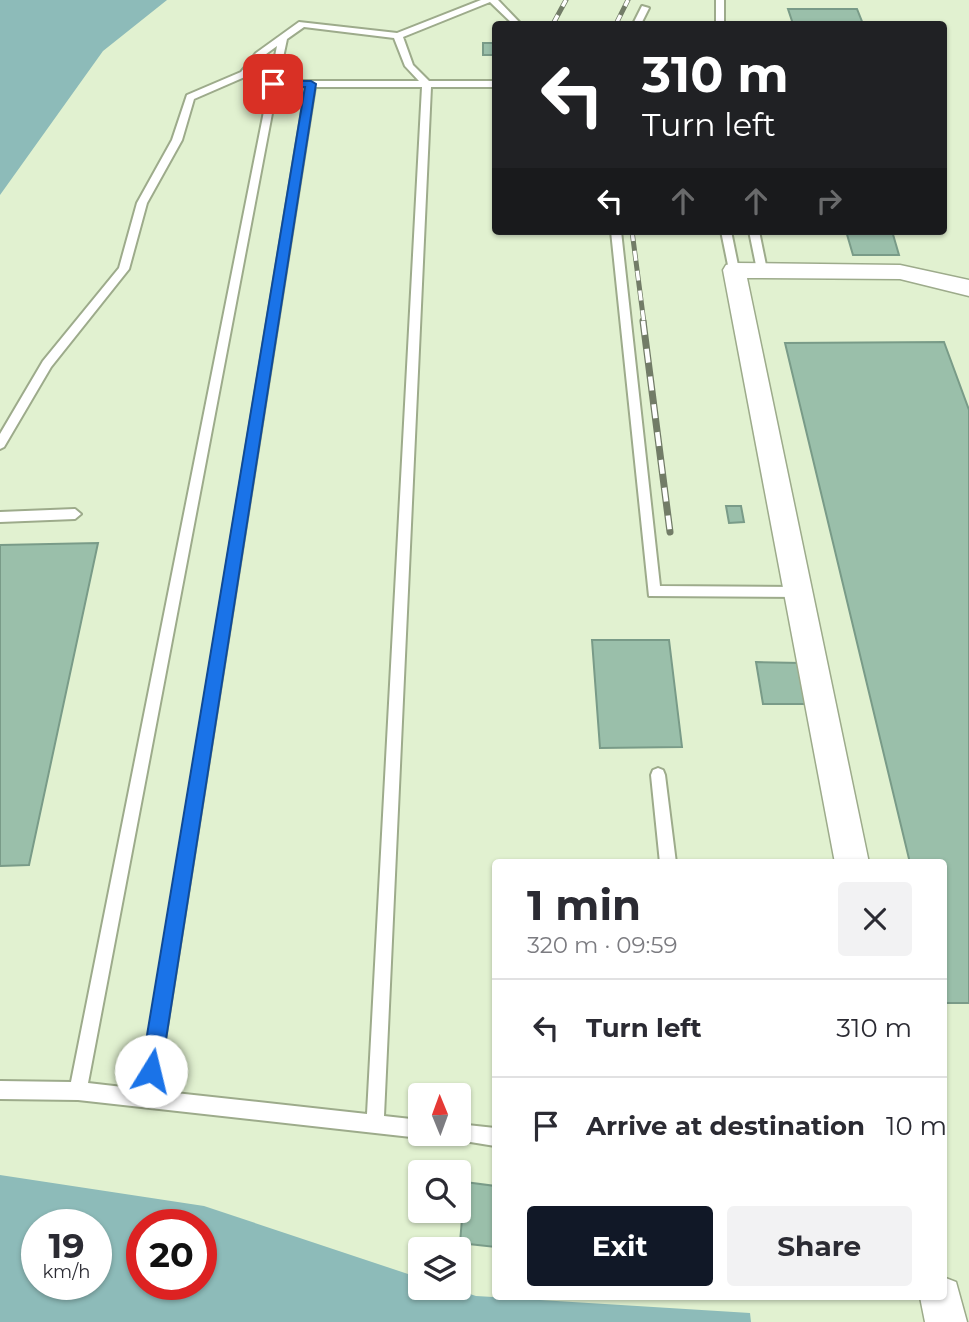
<!DOCTYPE html>
<meta charset="utf-8">
<style>
body{margin:0;font-family:Montserrat,sans-serif;background:#f2f2f3;color:#2b2b33;height:100vh;display:flex;flex-direction:column;font-size:26px;white-space:nowrap}
*{box-sizing:border-box;margin:0}
p{font-size:23px;color:#7c7c81}
.icon{flex:none;width:38px;height:38px;fill:none;stroke:currentColor;stroke-width:2;stroke-linecap:round;stroke-linejoin:round}
.map{position:relative;flex:1;overflow:hidden}
.sheet{position:absolute;left:492px;top:859px;width:455px;height:441px;display:flex;flex-direction:column;background:#fff;border-radius:7px;box-shadow:0 2px 5px #0004}
.sheet>*{flex:none}
.hud{position:absolute;left:492px;top:21px;width:455px;height:214px;border-radius:7px;box-shadow:0 2px 5px #0004;background:#202124;color:#fff;overflow:hidden}
.needle{width:46px;rotate:359deg}
.fabs{position:absolute;left:408px;top:1083px;display:grid;gap:14px}
.fabs a{display:grid;place-items:center;width:63px;height:63px;border-radius:7px;background:#fff;box-shadow:0 2px 5px #0004;font-size:35px}
.speed{position:absolute;left:21px;top:1209px;display:flex;gap:14px;font-size:35px;font-weight:700;text-align:center}
.speed>*{display:grid;place-content:center;width:91px;height:91px;border-radius:50%;background:#fff;box-shadow:0 2px 5px #0004;line-height:1}
.speed small{font-size:18px;font-weight:400}
.speed .limit{border:10px solid #d22;background:#fff;color:#111}
.pin{position:absolute;display:grid;place-items:center;width:60px;height:60px;color:#fff;margin:-30px;border-radius:14px;box-shadow:0 4px 10px #0006}
.me{position:absolute;width:77px;margin:-38px;rotate:9deg;stroke-linejoin:round;filter:drop-shadow(0 0 5px #0008)}
.turn{display:flex;align-items:center;gap:24px;height:147px;padding:0 35px;font-size:32px}
.turn .icon{width:91px;height:91px;stroke-width:2.5}
.turn b{display:block;font-size:49px;line-height:60px}
.lanes{display:flex;align-items:center;height:66px;padding:0 35px;background:#0003;justify-content:center;gap:35px;direction:ltr}
.lanes .off{opacity:.35}
.round{display:grid;place-items:center;flex:none;width:74px;height:74px;border-radius:7px;background:#f2f2f3}
.overview{display:flex;align-items:center;justify-content:space-between;height:119px;padding:0 35px}
h1{font-size:42px;font-weight:700;line-height:52px}
.primary-button{display:flex;gap:14px;margin-top:auto;padding:14px 35px}
.primary-button a{flex:1;height:80px;border-radius:7px;background:#111827;color:#fff;font-size:28px;font-weight:700;line-height:80px;text-align:center}
.primary-button a+a{background:#f2f2f3;color:#2b2b33}
ul{padding:0;list-style:none}
li{display:flex;align-items:center;gap:21px;height:98px;padding:0 35px;border-top:2px solid #e1e1e2}
li div{flex:1}
li b{display:block;font-size:26px}
li em{font-style:normal}
.map>svg:first-child{display:block}
</style>
<div class="map">
<svg width="969" height="1322" viewBox="0 0 969 1322">
<rect width="100%" height="100%" fill="#e1f1d0"/>
<!-- water -->
<path fill="#8dbbb9" fill-rule="evenodd" d="M0,0H167L103,51L0,195Z
M0,1175L204,1206L420,1278V1288H451L476,1296L750,1313L751,1322H0ZM37,1225H96V1284H37ZM142,1225H201V1284H142Z"/>
<!-- building -->
<path fill="#9abfaa" stroke="#799b88" stroke-width="2" d="M788,9H857L863,24H793Z
M483,43H495V55H483Z
M846,231H892L899,255H853Z
M944,342L969,410V1003H944L943,863H910L785,343Z
M726,506H741L744,522L729,523Z
M98,543L29,865L0,866V545Z
M592,640H669L682,747L600,748Z
M756,662L800,663L808,704H763Z
M465,1182L495,1186V1247L460,1243Z"/>
<g fill="none" stroke-linecap="round" stroke-linejoin="round">
<!-- service casing -->
<g stroke="#9dab8b" stroke-width="4">
<path id="service" d="M481,0H498L521,24H513L490,2L403,37L413,65L429,81H495V87H431L384,1116L420,1120V1134L426,1135L420,1138L78,1100L0,1099V1081L71,1082L277,46L262,57L247,76L194,99L182,140L147,203L129,269L51,367L4,447L0,449V434L43,361L119,268L137,203L172,140L187,95L241,72L256,53L299,22L397,33ZM304,27L394,38L405,66L419,81H278L287,39ZM277,87H306L140,1089L88,1083ZM315,87H422L367,1114L157,1091Z
M716,0H724V24H716Z
M642,6L649,8L641,24H633Z
M611,231H621L660,586L799,587L804,589L806,593L804,597L649,596Z
M721,231H731L739,270L738,272H730L729,270Z
M749,231H759L767,270L766,272H758L757,270Z
M75,509L81,514L75,519L0,522V512Z
M658,768L663,770L665,775L676,863H660L651,775L653,770Z
M458,1124L495,1128V1146L452,1139L449,1134H458Z"/>
</g>
<!-- minor casing -->
<g stroke="#9dab8b" stroke-width="3">
<path id="minor" d="M734,263L900,265L969,280V296L900,279L747,278L869,863H835L723,270L726,265Z
M943,1277L956,1282L967,1322H925L920,1297H943Z"/>
</g>
<!-- service -->
<use href="#service" fill="#fff" fill-rule="evenodd"/>
<!-- minor -->
<use href="#minor" fill="#fff" fill-rule="evenodd"/>
<!-- rail-far1 casing -->
<g stroke="#727c67" stroke-width="5">
<path id="rail-far1" d="M553,24L566,0
M616,24L628,0
M632,231L644,323"/>
</g>
<!-- rail casing -->
<g stroke="#727c67" stroke-width="7">
<path id="rail" d="M643,321L670,532"/>
</g>
<!-- rail-far1 -->
<use href="#rail-far1" stroke="#fff" stroke-width="3.5" stroke-dasharray="10" stroke-linecap="butt"/>
<!-- rail -->
<use href="#rail" stroke="#fff" stroke-width="4.5" stroke-dasharray="14" stroke-linecap="butt"/>
</g>
<!-- route -->
<path fill="#1a73e8" stroke="#114b97" stroke-width="2" d="M269,81H311L316,84L161,1071L158,1078L151,1081L144,1078L141,1071L305,87H273L269,86Z"/>
</svg>
<div class="fabs">
<a><svg class="needle" viewBox="-14 -14 28 28"><path d="M0-13l5 13h-10z" fill="#e53935"/><path d="M0 13l5-13h-10z" fill="#7c7c81"/></svg></a>
<a><svg class="icon" aria-label="search" viewBox="0 0 24 24"><circle cx="10" cy="10" r="6"/><path d="M15 15l6 6"/></svg></a>
<a><svg class="icon" aria-label="layers" viewBox="0 0 24 24"><path d="M12 4l9 5-9 5-9-5zM3 14l9 5 9-5"/></svg></a>
</div>
<div class="speed"><div>19<small>km/h</small></div><div class="limit">20</div></div>
<div class="pin" style="left:273px;top:84px;background:#d93025"><svg class="icon" aria-label="arrive" viewBox="0 0 24 24"><path d="M6 21V4h12l-3 4 3 4H6"/></svg></div>
<svg class="me" style="left:151px;top:1071px" viewBox="-20 -20 40 40"><circle r="19" fill="#fff"/><path d="M0-13L10 11 0 6-10 11z" fill="#1a73e8"/></svg>
<div class="hud">
<div class="turn"><svg class="icon" aria-label="left" viewBox="0 0 24 24"><path d="M17 20v-9H6M10 6l-5 5 5 5"/></svg><div><b>310 m</b>Turn left</div></div>
<div class="lanes"><svg class="icon" aria-label="left" viewBox="0 0 24 24"><path d="M17 20v-9H6M10 6l-5 5 5 5"/></svg><svg class="icon off" aria-label="ahead" viewBox="0 0 24 24"><path d="M12 20V5M6 11l6-6 6 6"/></svg><svg class="icon off" aria-label="ahead" viewBox="0 0 24 24"><path d="M12 20V5M6 11l6-6 6 6"/></svg><svg class="icon off" aria-label="right" viewBox="0 0 24 24"><path d="M7 20v-9h11M14 6l5 5-5 5"/></svg></div>
</div>
<section class="sheet">
<div class="overview"><div><h1>1 min</h1><p>320 m · 09:59</p></div><a class="round"><svg class="icon" aria-label="close" viewBox="0 0 24 24"><path d="M6 6l12 12M18 6L6 18"/></svg></a></div>
<ul>
<li><svg class="icon" aria-label="left" viewBox="0 0 24 24"><path d="M17 20v-9H6M10 6l-5 5 5 5"/></svg><div><b>Turn left</b></div><em>310 m</em></li>
<li><svg class="icon" aria-label="arrive" viewBox="0 0 24 24"><path d="M6 21V4h12l-3 4 3 4H6"/></svg><div><b>Arrive at destination</b></div><em>10 m</em></li>
</ul>
<div class="primary-button"><a>Exit</a><a>Share</a></div>
</section>
</div>
